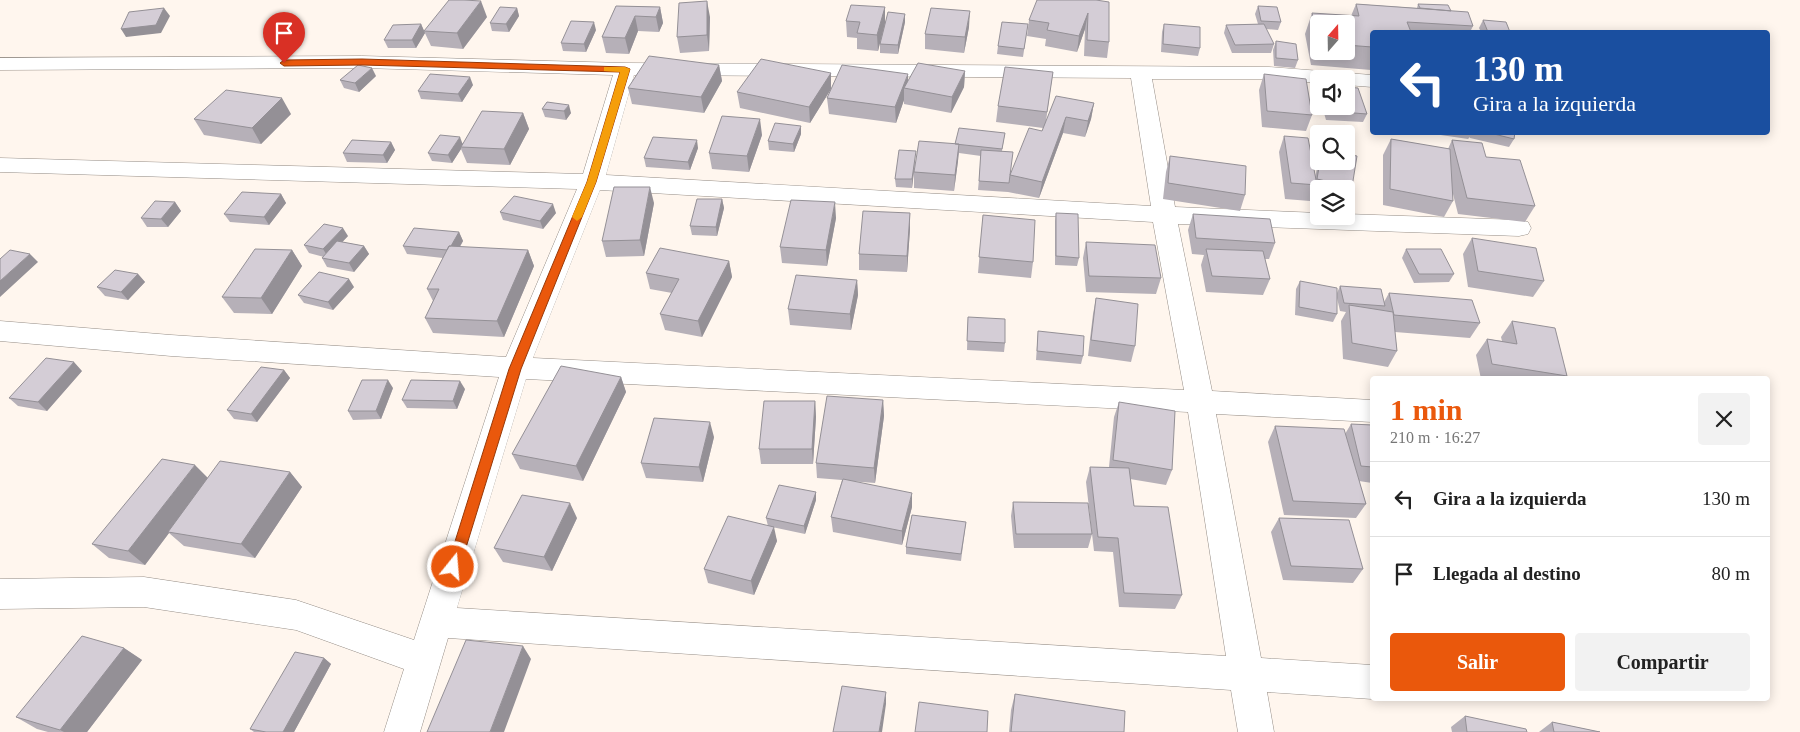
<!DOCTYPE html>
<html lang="es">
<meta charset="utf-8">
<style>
body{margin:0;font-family:"Times New Roman",serif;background:#f2f2f2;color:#222;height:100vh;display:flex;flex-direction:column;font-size:19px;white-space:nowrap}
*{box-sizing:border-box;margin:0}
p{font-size:16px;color:#767676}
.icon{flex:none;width:28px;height:28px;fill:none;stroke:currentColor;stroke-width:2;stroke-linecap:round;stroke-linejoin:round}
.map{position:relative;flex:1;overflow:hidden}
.drawer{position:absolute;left:1370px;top:376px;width:400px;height:325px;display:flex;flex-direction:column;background:#fff;border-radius:5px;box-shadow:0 2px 12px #0003}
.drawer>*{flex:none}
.hud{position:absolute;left:1370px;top:30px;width:400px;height:105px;border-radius:5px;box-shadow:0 2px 12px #0003;background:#1a4fa0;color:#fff;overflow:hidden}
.needle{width:32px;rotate:20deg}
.controls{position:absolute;left:1310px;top:15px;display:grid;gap:10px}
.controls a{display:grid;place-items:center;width:45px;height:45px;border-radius:5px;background:#fff;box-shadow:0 2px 12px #0003;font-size:25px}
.pin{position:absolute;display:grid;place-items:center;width:42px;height:42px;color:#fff;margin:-51px -21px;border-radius:50% 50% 50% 0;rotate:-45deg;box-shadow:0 0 5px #0007}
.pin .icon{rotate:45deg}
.me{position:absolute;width:55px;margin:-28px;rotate:17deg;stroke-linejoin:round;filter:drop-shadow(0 0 4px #0008)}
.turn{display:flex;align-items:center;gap:18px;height:105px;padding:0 20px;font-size:22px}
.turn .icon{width:65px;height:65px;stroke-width:2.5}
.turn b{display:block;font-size:35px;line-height:42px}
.round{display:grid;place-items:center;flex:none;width:52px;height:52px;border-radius:5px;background:#f2f2f2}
.overview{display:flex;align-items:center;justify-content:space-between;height:85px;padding:0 20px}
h1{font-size:30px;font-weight:600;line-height:38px;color:#ea580c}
.action{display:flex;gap:10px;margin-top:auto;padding:10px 20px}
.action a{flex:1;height:58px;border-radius:5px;background:#ea580c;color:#fff;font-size:20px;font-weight:600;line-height:58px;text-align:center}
.action a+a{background:#f2f2f2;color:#222}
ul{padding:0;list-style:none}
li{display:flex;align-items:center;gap:15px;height:75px;padding:0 20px;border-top:1px solid #e0e0e0}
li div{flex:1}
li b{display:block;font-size:19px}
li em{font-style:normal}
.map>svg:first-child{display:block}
</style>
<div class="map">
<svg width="1800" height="732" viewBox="0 0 1800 732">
<rect width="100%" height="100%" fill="#fff6ee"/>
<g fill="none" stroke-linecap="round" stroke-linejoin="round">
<!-- street casing -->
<g stroke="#958d86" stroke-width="1">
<path id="street" d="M362,56L625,63L1269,67L1372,75V87L1346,85V79H1319V83L1269,79H1152L1175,207L1319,213V216H1346V214L1519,220L1528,222L1531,228L1528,234L1519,236L1178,224L1212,391L1372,400V422L1216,414L1261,658L1372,665V699L1267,692L1274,732H1238L1231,690L448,638L420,732H384L404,669L296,630L144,607L0,609V579L144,577L296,600L414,640L499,377L171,356L0,341V321L171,335L506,357L577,189L0,172V158L583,174L613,75L362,68L0,70V58ZM634,75L1131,78L1151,206L606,175ZM600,190L1153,222L1184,390L533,358ZM526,379L1188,412L1226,656L457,608Z"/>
</g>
<!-- street -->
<use href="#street" fill="#fff" fill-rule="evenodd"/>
</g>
<!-- wall -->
<path fill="#b6b0b8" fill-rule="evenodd" d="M1096,0L1109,42L1107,58L1084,56L1085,29L1077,52L1045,46L1046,39L1027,36L1029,20Z
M1356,4L1417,8L1418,4L1451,11L1473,26L1470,32H1372V67L1371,70L1311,65L1305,34L1312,13L1351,16ZM1319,24H1346V51H1319Z
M616,6L660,7L663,23L659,32L638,31L629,54L606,53L602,37Z
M1258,6L1281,22L1278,30L1266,29L1274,44L1271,53H1232L1224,33L1226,25L1258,24L1255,14Z
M885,7V22L905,14V22L898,54L880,53V44L884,26L878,51L857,49V38L847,37L846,21Z
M517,8L519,16L509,32L492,31L490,23Z
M487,17L463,49L431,46L424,31Z
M710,17L709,51L680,53L677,37Z
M1483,20L1510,32H1481L1479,28Z
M421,24L425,33L416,48H388L384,40Z
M1028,24L1023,57L997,54L998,46Z
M1164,24L1200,48L1198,56L1161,52L1162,32Z
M969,27L964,53L925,49V34Z
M596,30L586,52L563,51L561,43Z
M1276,41L1298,60L1295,68L1274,66L1273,50Z
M719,65L722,81L704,113L632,104L628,88Z
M965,71L964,87L951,113L904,104V100L896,123L829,114L827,98L908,81Z
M1053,72L1046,121L1094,103L1091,119L1085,137L1063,133L1039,198L1008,192L978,190L981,156L959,153L954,191L914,188V173L912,188L896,187L895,179L915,159L914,171L955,144L1005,133L1002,151L1010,174L1042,131L1043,128L996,122L998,106Z
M831,73V89L810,123L740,108L737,92Z
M1264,74L1312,115L1306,131L1262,127L1259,90Z
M376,76L359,92L344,88L340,80Z
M473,85L462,102L421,99L418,91Z
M547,102L571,113L566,120L545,117L542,109Z
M1322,106H1346L1367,114L1363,122L1326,120Z
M523,113L529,129L510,165L467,163L461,149L452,163L432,161L428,153L463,143Z
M291,114L261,144L204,135L194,119Z
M1515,132L1514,139L1509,147L1470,138V137L1468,139L1427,133Z
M801,134L794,152L769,150L768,141Z
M762,135L749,172L712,169L709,153Z
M1284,136L1315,178L1319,158V161H1346L1352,187L1348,195H1346V189H1320L1316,188L1310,201L1285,199L1279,152Z
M1391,139L1448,149L1452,140L1486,157L1535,206L1525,222L1458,214L1452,190L1453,201L1444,217L1383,205V155Z
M391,142L395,150L387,163L347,162L343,153Z
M698,148L690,170L646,167L644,158Z
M1170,156L1245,195L1240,211L1163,199L1166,172Z
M281,194L286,203L269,225L230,222L224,214Z
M722,199L724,208L717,236L692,235L690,226Z
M175,202L181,211L168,227H147L141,218Z
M654,203L644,256L606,257L602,241Z
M500,212L556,213L543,229L503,220Z
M910,213V229L907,272L859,270V254Z
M1056,213L1079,258L1077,266L1055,265V221Z
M1193,214L1275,243L1269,259H1265L1270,279L1263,295L1206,292L1201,265L1204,255L1192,254L1188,230Z
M983,215L1033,262L1031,278L978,273Z
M836,218L827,266L782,263L780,247Z
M459,232L463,241L460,247L528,250L534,266L504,337L433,333L425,318L433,301L427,289L443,258L407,254L403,246Z
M348,236L342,242L364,246L369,254L354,272L327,267L322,258L324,257L309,253L304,245Z
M1472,238L1544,281L1533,297L1468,287L1463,254Z
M1086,242L1161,278L1156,294L1086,292L1083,258Z
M1406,249L1454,274L1449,282L1414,283L1402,258Z
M292,250L302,266L272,314L234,313L222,297Z
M729,261L732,277L702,337L665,330L660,314L672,293L650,289L646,273Z
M138,274L145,282L128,300L105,296L97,287Z
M857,280L858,295L851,330L790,325L788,309Z
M1300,281L1337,293L1340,286L1384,302L1389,293L1480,323L1470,338L1395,332L1397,351L1388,367L1343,359L1341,321L1346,312L1340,311L1337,298V314L1333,322L1295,315L1296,289Z
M354,287L333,310L304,303L298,295Z
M1096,298L1135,346L1131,362L1088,356L1093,314Z
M968,317L1005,343L1004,352L967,350Z
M1512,321L1567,376L1565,379H1481L1476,355L1487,339L1502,341L1501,337Z
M1038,331L1083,356L1081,364L1036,360Z
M284,370L290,378L257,422L234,419L227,410Z
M82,371L47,411L18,406L9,398Z
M621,377L626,392L583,481L520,469L512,454Z
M393,388L381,419L353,420L348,411Z
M465,389L457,409L407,408L402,400Z
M883,400L884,416L875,483L849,481L912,507L902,545L833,532L831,517L842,480L817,478L816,463Z
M815,401L816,417L813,464H761L759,449Z
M1119,402L1172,470L1166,485L1130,479L1134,506L1182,595L1175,609L1119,607L1113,552L1094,551L1086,482L1090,467H1109L1114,417Z
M1351,424L1372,425V483L1359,481L1366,504L1356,518L1284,515L1268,442L1275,426L1345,434Z
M714,437L703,482L646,478L641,463Z
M290,472L302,487L255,558L184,546L169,533L145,565L109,558L92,544L208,478Z
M816,492V500L805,534L772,527L777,541L754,595L708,583L704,569L768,526L766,518Z
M1013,502L1092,534L1088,548H1014L1011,516Z
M577,518L552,571L503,562L494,548Z
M1279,518L1363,569L1353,583L1283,580L1271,532Z
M966,522L961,561L906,554V547Z
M124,648L142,660L87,732H48L37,729L16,717Z
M324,658L331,664L294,732H254L250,729Z
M1015,694L1124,732H1009L1011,710Z
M1465,716L1527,732H1452L1451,727Z
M1552,722L1600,732H1539Z"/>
<!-- shaded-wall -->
<path fill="#949096" d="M481,1L487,17L463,49L457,33Z
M707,1L710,17L709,51L707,35Z
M660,7L663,23L659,32L656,17Z
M885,7V23L878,51L877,35Z
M164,8L170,16L161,33L126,37L121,29Z
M517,8L519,16L509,32L506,24Z
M970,11L969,27L964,53L965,37Z
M1088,13L1085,29L1077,52L1079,36Z
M905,14V22L898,54V45Z
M635,16L638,31L629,54L625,38Z
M594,22L596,30L586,52L584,44Z
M421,24L425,33L416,48L412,40Z
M719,65L722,81L704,113L701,97Z
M372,68L376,76L359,92L355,83Z
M965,71L964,87L951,113L952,97Z
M831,73V89L810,123L809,107Z
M908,74V89L904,88V100L896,123L895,107Z
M470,77L473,85L462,102L458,94Z
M282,98L291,114L261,144L252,128Z
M1094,103L1091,119L1085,137L1088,121Z
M569,105L571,113L566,120L564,111Z
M523,113L529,129L510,165L504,149Z
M1066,117L1063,133L1039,198L1042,182Z
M760,119L762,135L749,172L747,156Z
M801,126V134L794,152L793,144Z
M460,137L463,145L461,147V149L452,163L448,155Z
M697,140L698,148L690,170L688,162Z
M391,142L395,150L387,163L383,155Z
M959,144L958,161L954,191L955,175Z
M916,151L915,159L912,188V179Z
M650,187L654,203L644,256L640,240Z
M281,194L286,203L269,225L264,217Z
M722,199L724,208L717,236L716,227Z
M175,202L181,211L168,227L161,219Z
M835,202L836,218L827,266L826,250Z
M553,204L556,213L543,229L540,221Z
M910,213V229L907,272V256Z
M343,228L348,236L328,257L323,249Z
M459,232L463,241L452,259L448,250Z
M364,246L369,254L354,272L349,263Z
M292,250L302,266L272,314L261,298Z
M528,250L534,266L504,337L497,321Z
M30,254L38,262L0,297V281Z
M729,261L732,277L702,337L698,321Z
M138,274L145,282L128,300L121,292Z
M349,279L354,287L333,310L328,302Z
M857,280L858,295L851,330L850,314Z
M74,362L82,371L47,411L38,402Z
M284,370L290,378L257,422L251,414Z
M621,377L626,392L583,481L576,466Z
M388,380L393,388L381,419L376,411Z
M460,381L465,389L457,409L453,401Z
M883,400L884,416L875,483L874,468Z
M815,401L816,417L813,464L812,449Z
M710,422L714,437L703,482L699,467Z
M195,465L210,480L168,532L169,533L145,565L128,551Z
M290,472L302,487L255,558L241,544Z
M816,492V500L805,534L804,526Z
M912,493V507L902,545V531Z
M570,503L577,518L552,571L544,557Z
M774,527L777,541L754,595L751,581Z
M523,646L531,659L504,732H490Z
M124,648L142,660L87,732H64L60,730Z
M324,658L331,664L294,732H283Z
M886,692V704L882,732H879Z"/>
<!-- building -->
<path fill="#d4cdd6" stroke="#949096" d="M449,0H464L481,1L457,33L424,31Z
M1037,0H1096L1109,2V42L1087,40L1088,13L1079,36L1047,30L1049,23L1029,20Z
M707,1V35L677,37L679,3Z
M1356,4L1468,12L1473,26L1407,22L1411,32H1372V47L1346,45V24H1319V42L1312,13L1359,16Z
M1418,4L1448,5L1451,11L1420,8Z
M851,5L885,7L877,35L857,33L860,22L846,21Z
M616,6L660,7L656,17L635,16L625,38L602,37Z
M1258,6L1277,7L1281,22L1261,21Z
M500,7L517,8L506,24L490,23Z
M164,8L156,25L121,29L129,12Z
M931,8L970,11L965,37L925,34Z
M888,12L905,14L898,45L880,44Z
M1483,20L1506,22L1510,32H1488Z
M571,21L594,22L584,44L561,43Z
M1002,22L1028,24L1024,49L998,46Z
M421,24L412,40H384L393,25Z
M1164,24L1200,27V48L1163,44Z
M1264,24L1274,44L1235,45L1226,25Z
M1276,41L1296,44L1298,60L1276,58Z
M649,56L719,65L701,97L628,88Z
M761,59L831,73L809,107L737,92Z
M918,63L965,71L952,97L904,88Z
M358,65L372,68L355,83L340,80Z
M842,65L908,74L895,107L827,98Z
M1005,67L1053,72L1047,112L998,106Z
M430,74L470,77L458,94L418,91Z
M1264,74L1306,79L1312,115L1267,111Z
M1346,87L1358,88L1367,114L1329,111L1328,106H1346Z
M226,90L282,98L252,128L194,119Z
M1056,96L1094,103L1088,121L1066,117L1042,182L1010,175L1029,128L1042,131Z
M547,102L569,105L564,111L542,109Z
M482,111L523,113L504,149L461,147Z
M722,116L760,119L747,156L709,153Z
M775,123L801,126L793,144L768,141Z
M959,128L1005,133L1002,149L955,144Z
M1486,132H1515L1514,139Z
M440,135L460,137L448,155L428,153Z
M1284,136L1308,138L1317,185L1291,183Z
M653,137L697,140L688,162L644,158Z
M1391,139L1450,149L1453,201L1390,189Z
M352,140L391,142L383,155L343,153Z
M1452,140L1482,143L1486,157L1520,160L1535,206L1467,198Z
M919,141L959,144L955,175L914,172Z
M899,150L916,151L912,179H895Z
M981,150L1013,152L1009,183L979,181Z
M1346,154L1357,156L1352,187L1317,179L1320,161H1346Z
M1170,156L1246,166L1245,195L1168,183Z
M614,187H650L640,240L602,241Z
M242,192L281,194L264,217L224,214Z
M514,196L553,204L540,221L500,212Z
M697,199H722L716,227L690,226Z
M791,200L835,202L826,250L780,247Z
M155,201L175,202L161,219L141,218Z
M863,211L910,213L907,256L859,254Z
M1056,213L1078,214L1079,258L1056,256Z
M1193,214L1270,219L1275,243L1196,238Z
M983,215L1035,220L1033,262L979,257Z
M324,224L343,228L323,249L304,245Z
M414,228L459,232L451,246H449L447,250L403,246Z
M1472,238L1536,248L1544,281L1478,271Z
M337,241L364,246L349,263L322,258Z
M1086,242L1155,245L1161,278L1089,276Z
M449,246L528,250L497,321L425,318L439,289H427Z
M660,248L729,261L698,321L660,314L679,279L646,273Z
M255,249L292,250L261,298L222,297Z
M1206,249L1263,251L1270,279L1212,276Z
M1406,249H1441L1454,274H1419Z
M10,250L30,254L0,281V259Z
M115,270L138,274L121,292L97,287Z
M319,272L349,279L328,302L298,295Z
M796,275L857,280L850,314L788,309Z
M1300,281L1337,288V314L1299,307Z
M1340,286L1381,289L1385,306L1344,303Z
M1389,293L1472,300L1480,323L1394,315Z
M1096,298L1138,304L1135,346L1091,340Z
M1349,305L1393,312L1397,351L1352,343Z
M968,317L1005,319V343L967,341Z
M1512,321L1555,328L1567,376L1492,364L1487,339L1517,344Z
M1038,331L1084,336L1083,356L1037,351Z
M46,358L74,362L38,402L9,398Z
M561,366L621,377L576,466L512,454Z
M261,367L284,370L251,414L227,410Z
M362,380H388L376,411H348Z
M411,380L460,381L453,401L402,400Z
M827,396L883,400L874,468L816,463Z
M764,401H815L812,449H759Z
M1119,402L1175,411L1172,470L1113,460Z
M654,418L710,422L699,467L641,463Z
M1351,424L1372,425V467L1361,466Z
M1275,426L1344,429L1366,504L1293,501Z
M162,459L195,465L128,551L92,544Z
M220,461L290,472L241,544L168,532Z
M1090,467L1129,468L1134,506L1168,507L1182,595L1124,593L1118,538L1098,537Z
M843,479L912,493L902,531L831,517Z
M779,485L816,492L804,526L766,518Z
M522,495L570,503L544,557L494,548Z
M1013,502L1088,503L1092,534H1016Z
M912,515L966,522L961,554L906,547Z
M728,516L774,527L751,581L704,569Z
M1279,518L1349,520L1363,569L1291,566Z
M82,636L124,648L60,730L16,717Z
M466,640L523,646L490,732H427Z
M295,652L324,658L283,732H266L250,729Z
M842,686L886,692L879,732H833Z
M1015,694L1125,711L1124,732H1011Z
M919,702L988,711L987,732H915Z
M1465,716L1526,729L1527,732H1467Z
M1552,722L1600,732H1554Z"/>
<!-- route -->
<path fill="#ea580c" stroke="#983908" d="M362,59L625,67L630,69L596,182L521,369L460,567L458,572L453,573L449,572L447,567L509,369L587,182L620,72L362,65L284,66L280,63L284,60Z"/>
<!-- slow -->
<path fill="#f59e0b" d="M604,67H625L630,69L596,182L582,217L577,221L572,217L587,182L620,72L604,71Z"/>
</svg>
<div class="controls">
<a><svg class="needle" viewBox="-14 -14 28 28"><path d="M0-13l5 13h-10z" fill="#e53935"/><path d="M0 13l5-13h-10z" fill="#767676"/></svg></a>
<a><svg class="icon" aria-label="sound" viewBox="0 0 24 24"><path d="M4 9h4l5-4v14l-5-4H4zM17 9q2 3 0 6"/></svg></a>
<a><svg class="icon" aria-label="search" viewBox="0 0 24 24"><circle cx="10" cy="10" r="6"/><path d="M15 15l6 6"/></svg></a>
<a><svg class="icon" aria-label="layers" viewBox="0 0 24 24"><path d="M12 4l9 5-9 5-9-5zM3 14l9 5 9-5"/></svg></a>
</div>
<div class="pin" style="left:284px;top:63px;background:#d93025"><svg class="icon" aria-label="arrive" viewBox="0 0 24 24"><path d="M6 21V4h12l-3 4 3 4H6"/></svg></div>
<svg class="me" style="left:453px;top:567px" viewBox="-20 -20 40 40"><circle r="17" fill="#ea580c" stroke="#fff" stroke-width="3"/><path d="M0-11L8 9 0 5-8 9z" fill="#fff"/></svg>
<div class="hud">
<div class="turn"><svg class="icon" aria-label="left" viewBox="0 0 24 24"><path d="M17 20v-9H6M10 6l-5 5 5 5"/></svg><div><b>130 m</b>Gira a la izquierda</div></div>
</div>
<section class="drawer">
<div class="overview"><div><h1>1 min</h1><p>210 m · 16:27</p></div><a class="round"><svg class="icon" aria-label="close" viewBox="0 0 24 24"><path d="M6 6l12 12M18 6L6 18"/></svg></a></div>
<ul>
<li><svg class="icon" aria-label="left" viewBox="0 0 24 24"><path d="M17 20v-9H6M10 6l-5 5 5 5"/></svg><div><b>Gira a la izquierda</b></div><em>130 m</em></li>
<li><svg class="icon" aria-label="arrive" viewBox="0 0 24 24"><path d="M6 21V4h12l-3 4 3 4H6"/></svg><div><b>Llegada al destino</b></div><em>80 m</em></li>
</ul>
<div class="action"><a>Salir</a><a>Compartir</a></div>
</section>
</div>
